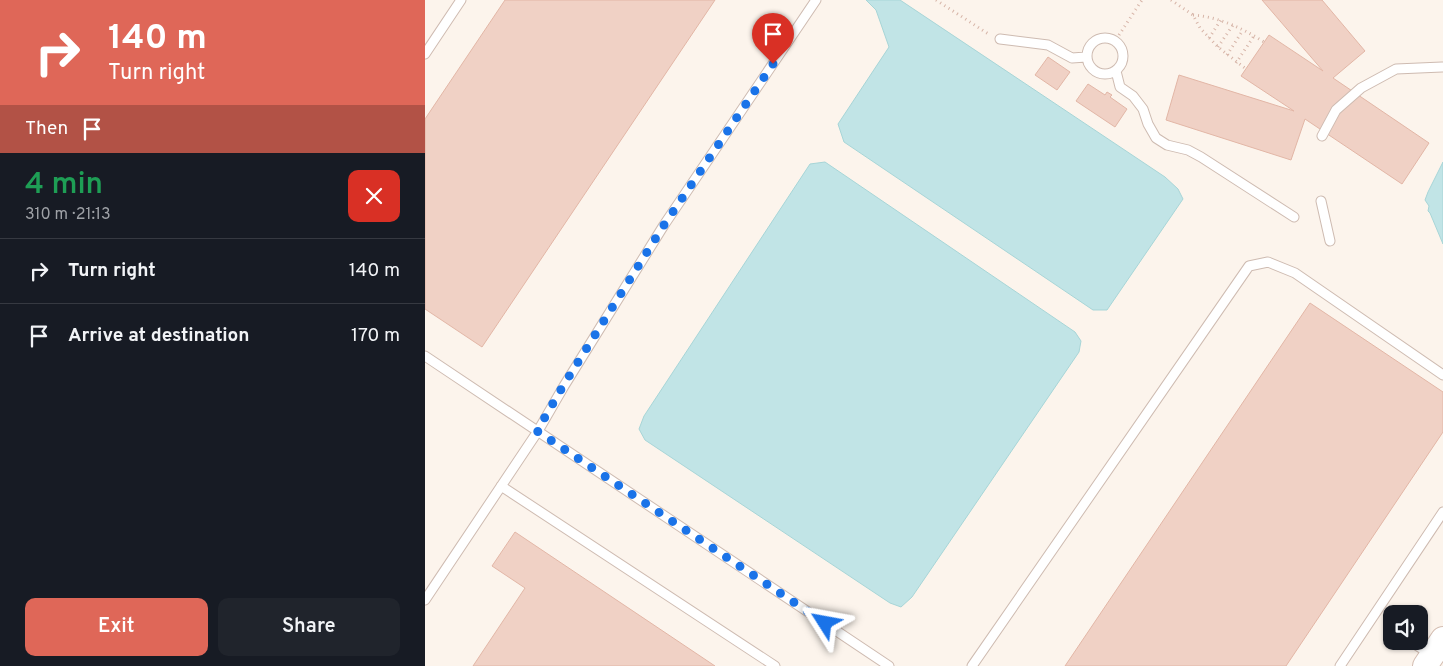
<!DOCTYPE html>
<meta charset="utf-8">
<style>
body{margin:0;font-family:Overpass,sans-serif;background:#20242c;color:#f1f3f6;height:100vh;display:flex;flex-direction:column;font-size:19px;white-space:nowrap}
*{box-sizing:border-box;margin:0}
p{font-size:16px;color:#9ea1a6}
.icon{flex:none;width:28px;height:28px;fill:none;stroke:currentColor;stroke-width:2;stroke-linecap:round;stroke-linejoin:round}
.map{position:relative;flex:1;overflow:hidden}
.sheet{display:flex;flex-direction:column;background:#171b24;width:425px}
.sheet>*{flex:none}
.hud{background:#df6758;color:#fff;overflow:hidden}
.tools{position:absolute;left:958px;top:605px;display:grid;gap:10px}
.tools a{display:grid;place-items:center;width:45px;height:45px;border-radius:10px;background:#171b24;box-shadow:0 1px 4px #0004;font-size:25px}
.pin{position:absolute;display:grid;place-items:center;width:42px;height:42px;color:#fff;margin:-51px -21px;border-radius:50% 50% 50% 0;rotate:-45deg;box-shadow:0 0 5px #0007}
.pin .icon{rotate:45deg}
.me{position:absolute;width:55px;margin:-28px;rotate:304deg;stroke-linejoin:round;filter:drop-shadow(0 0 4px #0008)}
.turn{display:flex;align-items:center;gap:18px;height:105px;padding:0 25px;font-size:22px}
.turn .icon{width:65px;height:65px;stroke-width:2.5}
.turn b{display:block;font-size:35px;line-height:42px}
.then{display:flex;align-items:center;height:48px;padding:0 25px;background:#0003;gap:10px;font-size:19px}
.round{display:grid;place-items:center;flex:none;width:52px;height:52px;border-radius:10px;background:#20242c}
.summary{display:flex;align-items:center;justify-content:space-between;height:85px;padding:0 25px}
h1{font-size:30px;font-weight:600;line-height:38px;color:#1e9e55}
.primary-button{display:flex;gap:10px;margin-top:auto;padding:10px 25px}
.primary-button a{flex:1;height:58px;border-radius:10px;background:#df6758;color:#fff;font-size:20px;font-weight:600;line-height:58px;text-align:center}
.primary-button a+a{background:#20242c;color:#f1f3f6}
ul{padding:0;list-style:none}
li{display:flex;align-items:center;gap:15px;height:65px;padding:0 25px;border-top:1px solid #363941}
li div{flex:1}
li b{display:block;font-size:19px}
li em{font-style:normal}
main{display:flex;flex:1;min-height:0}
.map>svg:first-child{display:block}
</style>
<main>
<section class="sheet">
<div class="hud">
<div class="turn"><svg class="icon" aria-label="right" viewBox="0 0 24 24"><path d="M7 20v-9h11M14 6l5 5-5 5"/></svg><div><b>140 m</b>Turn right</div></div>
<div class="then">Then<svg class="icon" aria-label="arrive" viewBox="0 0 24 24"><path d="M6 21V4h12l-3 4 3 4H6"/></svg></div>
</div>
<div class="summary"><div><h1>4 min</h1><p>310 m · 21:13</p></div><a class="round" style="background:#d93025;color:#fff"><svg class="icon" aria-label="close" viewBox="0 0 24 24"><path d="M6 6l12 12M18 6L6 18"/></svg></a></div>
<ul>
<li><svg class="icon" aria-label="right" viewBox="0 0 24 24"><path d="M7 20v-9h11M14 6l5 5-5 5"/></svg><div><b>Turn right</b></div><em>140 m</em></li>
<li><svg class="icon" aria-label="arrive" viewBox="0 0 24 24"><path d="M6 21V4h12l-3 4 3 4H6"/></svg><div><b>Arrive at destination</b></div><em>170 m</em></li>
</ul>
<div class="primary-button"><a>Exit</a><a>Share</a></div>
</section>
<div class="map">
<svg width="1018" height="666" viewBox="0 0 1018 666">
<rect width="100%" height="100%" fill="#fcf4ec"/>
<!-- water -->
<path fill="#c1e4e6" stroke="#a7d5d7" d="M441,0H475L740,177L753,189L758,199L682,310H668L419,142L413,124L464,47L451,10Z
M400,162L650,332L656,341L654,352L487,597L476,607L465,603L220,440L214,429L219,416L385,164Z
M1018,162V244L1005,213L1003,211L1004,206L1000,200L1003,192Z"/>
<!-- building -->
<path fill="#f0d1c5" stroke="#e2b6a6" d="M80,0H290L57,347L0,309V119Z
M837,0H897L940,51L908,78L1004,143L977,184L880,119L866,160L741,120L754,75L869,111L816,76L844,35L898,71Z
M623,57L645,72L632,90L610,75Z
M663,84L680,95L682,92L687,95L685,97L702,109L690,127L651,101Z
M885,303L1018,392V432L861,666H640Z
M90,532L290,666H48L100,588L67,566Z"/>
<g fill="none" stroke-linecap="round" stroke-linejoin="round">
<!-- service casing -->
<g stroke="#cebbb1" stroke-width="11">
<path id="service" d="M662 56a18 18 0 1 1 36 0a18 18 0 1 1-36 0Z
M575,39L623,45L647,58L661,57
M0,54L36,0
M691,71L695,87L708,96L718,109L723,124L731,138L742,145L763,150L776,157L869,217
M897,136L911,110L936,88L971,69L1017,67
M896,201L905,241
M0,356L464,666
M76,486L350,666
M0,600L113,431L139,386L239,225L391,0
M985,641L1007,655
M547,666L824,266L843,262L870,273L1018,375
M915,666L1018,512"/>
</g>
<!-- secondary casing -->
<g stroke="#d4bdb1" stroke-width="26">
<path id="secondary" d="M1000,666L1018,639"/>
</g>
<!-- path -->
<path stroke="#d6b4a7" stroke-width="3" stroke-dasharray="1 4" stroke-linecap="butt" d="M511,0L565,35
M746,0L768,15L775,28L793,47L821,69
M768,15C794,17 817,28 839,42
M694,35L717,0
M784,38L796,20
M793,47L808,25
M802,55L818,30
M811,63L829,36"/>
<!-- service -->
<use href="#service" stroke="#fff" stroke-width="9"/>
<!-- secondary -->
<use href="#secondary" stroke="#fff" stroke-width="24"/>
</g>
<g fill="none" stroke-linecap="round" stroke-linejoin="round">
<!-- route -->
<path stroke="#1a73e8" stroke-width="9" stroke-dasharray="0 16.2" d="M348,64L239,225L138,386L112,431L400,623"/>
</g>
</svg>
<div class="tools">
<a><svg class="icon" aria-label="sound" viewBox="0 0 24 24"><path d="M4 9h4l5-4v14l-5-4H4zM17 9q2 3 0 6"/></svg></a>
</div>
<div class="pin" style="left:348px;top:64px;background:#d93025"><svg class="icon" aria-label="arrive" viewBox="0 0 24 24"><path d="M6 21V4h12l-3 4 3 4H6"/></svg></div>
<svg class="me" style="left:400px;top:623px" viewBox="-20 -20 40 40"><path d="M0-17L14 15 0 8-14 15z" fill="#1a73e8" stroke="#fff" stroke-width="4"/></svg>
</div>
</main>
